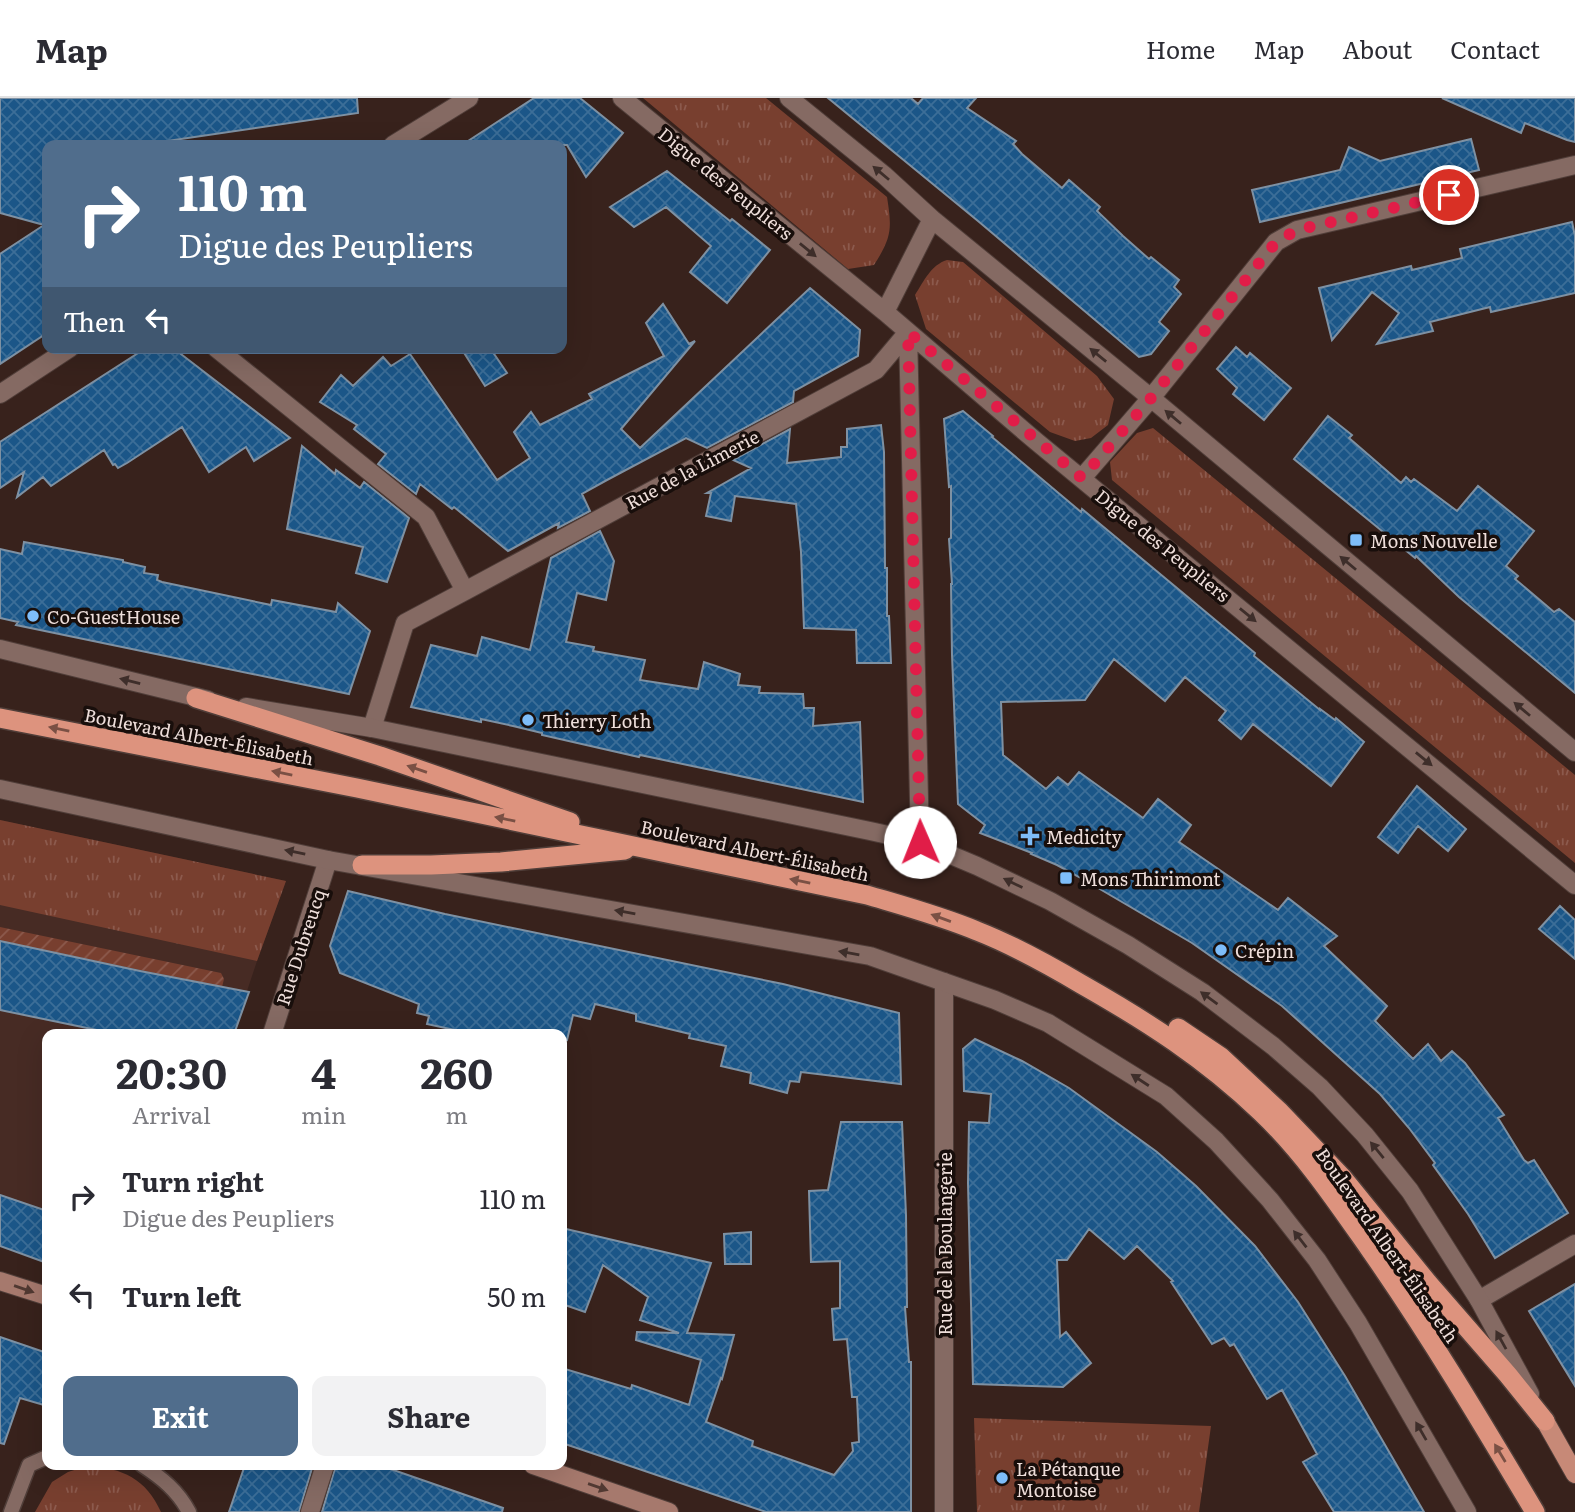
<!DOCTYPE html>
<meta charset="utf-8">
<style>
body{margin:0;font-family:Literata,serif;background:#f2f2f3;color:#2b2b33;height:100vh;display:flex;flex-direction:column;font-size:26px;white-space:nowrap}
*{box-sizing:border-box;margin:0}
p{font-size:23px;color:#7c7c81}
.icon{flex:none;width:38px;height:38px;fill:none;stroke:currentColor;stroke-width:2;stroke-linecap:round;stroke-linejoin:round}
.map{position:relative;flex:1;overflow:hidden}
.side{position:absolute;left:42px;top:931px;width:525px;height:441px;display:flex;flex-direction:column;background:#fff;border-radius:14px;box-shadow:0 7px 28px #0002}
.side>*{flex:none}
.top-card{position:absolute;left:42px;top:42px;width:525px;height:214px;border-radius:14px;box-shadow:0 7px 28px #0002;background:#506d8c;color:#fff;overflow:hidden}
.pin{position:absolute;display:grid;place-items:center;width:60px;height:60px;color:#fff;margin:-30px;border:4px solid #fff;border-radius:50%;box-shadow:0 2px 7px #0007}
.me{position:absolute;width:77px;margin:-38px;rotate:359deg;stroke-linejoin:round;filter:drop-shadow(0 0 5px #0008)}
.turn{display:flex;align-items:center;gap:24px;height:147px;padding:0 21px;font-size:32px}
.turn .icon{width:91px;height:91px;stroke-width:2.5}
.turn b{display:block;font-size:49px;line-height:60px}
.then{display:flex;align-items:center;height:66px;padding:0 21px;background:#0003;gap:14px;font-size:26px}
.eta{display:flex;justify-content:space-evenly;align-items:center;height:119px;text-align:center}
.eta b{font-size:42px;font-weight:700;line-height:49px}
.cta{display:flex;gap:14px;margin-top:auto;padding:14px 21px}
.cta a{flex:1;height:80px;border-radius:14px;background:#506d8c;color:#fff;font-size:28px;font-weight:700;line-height:80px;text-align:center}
.cta a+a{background:#f2f2f3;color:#2b2b33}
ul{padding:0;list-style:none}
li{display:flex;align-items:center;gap:21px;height:98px;padding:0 21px}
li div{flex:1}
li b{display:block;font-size:26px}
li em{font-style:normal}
header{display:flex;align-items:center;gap:42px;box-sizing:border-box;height:98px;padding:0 35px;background:#fff;border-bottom:2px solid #e1e1e2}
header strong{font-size:33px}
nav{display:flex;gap:38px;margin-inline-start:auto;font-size:24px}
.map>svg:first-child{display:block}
</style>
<header>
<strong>Map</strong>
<nav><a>Home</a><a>Map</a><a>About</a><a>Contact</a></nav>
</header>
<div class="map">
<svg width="1575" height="1414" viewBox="0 0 1575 1414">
<defs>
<pattern id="park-tufts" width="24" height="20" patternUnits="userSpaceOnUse" patternTransform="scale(1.75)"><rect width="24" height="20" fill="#783f2f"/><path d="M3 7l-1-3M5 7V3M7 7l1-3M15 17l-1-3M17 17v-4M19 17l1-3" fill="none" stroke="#8c5a4d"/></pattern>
<pattern id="garden-furrows" width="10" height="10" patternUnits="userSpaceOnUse" patternTransform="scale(1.75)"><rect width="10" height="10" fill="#783f2f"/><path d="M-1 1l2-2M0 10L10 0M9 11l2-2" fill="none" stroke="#8c5a4d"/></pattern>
<pattern id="building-cross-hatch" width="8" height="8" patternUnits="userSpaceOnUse" patternTransform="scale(1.75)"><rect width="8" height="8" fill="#1b5688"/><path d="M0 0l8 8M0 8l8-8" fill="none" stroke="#3c6e98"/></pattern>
</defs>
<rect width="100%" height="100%" fill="#38221c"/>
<!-- built -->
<path fill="#472b24" d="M0,722L286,783L257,863L247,893L249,894L235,936H47V1165L0,1148Z"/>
<!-- park -->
<path fill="url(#park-tufts)" d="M643,0H766L887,99C892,131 892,139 874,167L848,171Z
M947,162L963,164L1097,278L1114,301L1108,327L1091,340L1075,343L1050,334L926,231L915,197C924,183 931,167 947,162Z
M1153,330L1575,677V765L1112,382L1110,364L1137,335Z
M0,722L286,783L257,863L0,807Z
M974,1320L1211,1328L1199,1414H977Z
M84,1369C120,1368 146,1380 161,1414H35L52,1384L68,1374Z"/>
<!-- garden -->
<path fill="url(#garden-furrows)" d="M0,829L221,875L224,881L222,889L0,843Z"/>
<!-- building -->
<path fill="url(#building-cross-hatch)" stroke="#7e91a3" stroke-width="2" d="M0,0H357L358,15L140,47H47V235L0,266V156L44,127L0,115Z
M534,0H580L623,35L586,79L567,47H462Z
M828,0H911L918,6L923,0H976L967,10L1016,43L1013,46L1022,56L1062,90L1069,82L1100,109L1097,113L1123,138L1149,161L1151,159L1179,182L1174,189L1181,196L1159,224L1169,233L1151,256L1139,259L978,123Z
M1442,0H1575V44L1567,42L1525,25L1521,35Z
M1471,41L1479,72L1260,124L1252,92L1340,72L1349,49L1380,63Z
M667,73L730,123L732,121L770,152L727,205L690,174L711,148L666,109L634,129L610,109Z
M1572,124L1575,138V195L1491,214L1490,209L1430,224L1433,233L1377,246L1399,215L1372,194L1332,242L1319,190L1411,168L1412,172L1462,160L1460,151Z
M810,190L860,232L858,258L794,293L793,304L707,350L686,340L607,382L582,396L590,413L558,430L559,425L508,453L454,409L452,411L420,386L416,396L378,366L386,356L354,331L357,327L320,304L341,277L353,288L383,259L391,268L410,256L497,382L530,360L514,334L531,314L540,327L592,301L589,296L664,258L646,225L663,206L689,246L695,243L621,331L640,350Z
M1236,249L1247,259L1250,255L1291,290L1264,322L1233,296L1237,290L1217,271Z
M146,250H173L290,340L254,363L246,349L209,374L182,329L127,365L118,370L115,366L113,367L104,352L51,388L43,379L17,399L24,374L0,390V344Z
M461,250H490L507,275L485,288Z
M963,313L993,338L992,339L1081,414L1082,411L1195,505L1255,555L1254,558L1320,612V611L1335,622L1336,620L1364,644L1331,688L1253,626L1241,641L1219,622L1226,613L1185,579L1165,603L1114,561L1085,602L1001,604L1003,657L1046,691L1058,679L1068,687L1079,674L1143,720L1158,701L1191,727L1179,744L1278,812L1288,800L1337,838L1324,848L1387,908L1375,923L1413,961L1428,946L1441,963L1452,953L1465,965L1504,1017L1498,1020L1524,1062L1528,1065L1534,1062L1568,1115L1495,1160L1468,1116L1433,1067L1435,1065L1409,1030L1380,996L1282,908L1192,845L1081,780L1057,767L1031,756L1032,755L980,735L985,727L958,706L952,557L951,486H952L949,441L951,440V388L949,389L944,321Z
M1328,318L1352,337L1349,340L1401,385L1406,379L1411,384L1414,381L1457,413L1478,388L1534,433L1506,468L1518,478L1515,481L1554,514L1559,511L1575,524V595L1459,499L1416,458L1415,460L1294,361Z
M881,327L884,354L885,470H887V518H889L891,565H857L856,532L804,530L801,454L796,406L735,398L731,423L706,418L711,395H707L751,370L733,362L790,331L787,365L841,359V349H847V331Z
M302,348L335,376L336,372L360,390L364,384L409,420L387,484L356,475L363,449L287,431Z
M600,433L614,463L606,502L577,495L566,544L594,549L593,553L645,562L640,582L698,591L704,564L740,576L738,587L760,589L759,595L803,596L804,610H814L813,628L860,624L863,704L640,657L639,659L542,637V635L513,628L481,621V624L411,609L431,547L477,558L482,539L530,552L551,460Z
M24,444L123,462V464L145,469L144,475L158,477L157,482L162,484L271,507L272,502L336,514L338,505L370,533L349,596L16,527L18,524L0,520V451L22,456Z
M1417,688L1466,731L1448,753L1418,728L1398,755L1378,739Z
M348,793L445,816L783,886L899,915L901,986L801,974L799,984L790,983L787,995L750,985L751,975L721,968L726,948L689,940L690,936L636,923V916L595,906L590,921L573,917L567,942L562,941V936H473L427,926L429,918L417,915L419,906L340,875L330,848Z
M1560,808L1575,822V861L1539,831Z
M0,843L140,873L249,894L234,936H116L0,912Z
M975,941L1022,963L1069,990L1157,1054L1196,1088L1255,1148L1298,1204L1345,1278L1424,1414H1334L1303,1364L1317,1356L1282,1292L1267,1301L1234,1246L1230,1248L1224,1240L1212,1246L1171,1184L1173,1183L1137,1148L1124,1161L1089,1131L1067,1162H1057L1060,1239L1066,1234L1091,1265L1063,1289L973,1286L968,1085L969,1024L989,1025L991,996L964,993L963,951Z
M841,1024H902L906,1117L907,1209H905L909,1264H911V1414H766L562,1345V1270L631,1291L632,1287L689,1307L701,1262L636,1242L637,1234L679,1235L640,1222L648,1199L603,1167L585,1214L562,1206V1130L711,1165L687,1235L734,1237L722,1281L721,1280L706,1324L753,1343L752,1348L834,1377L853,1353L852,1345L859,1344L857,1299H852L847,1241L834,1242L832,1211L840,1210V1163L811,1164L809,1093L828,1092Z
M0,1097L47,1113V1165L0,1148Z
M751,1134V1166H725L724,1136Z
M1575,1186V1288L1529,1213Z
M0,1239L47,1255V1308L20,1300L4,1346L0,1345Z
M245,1367H313L299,1414H229Z
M336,1367H379L503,1410L502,1414H322Z"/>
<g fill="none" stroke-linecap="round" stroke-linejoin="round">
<!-- service casing -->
<g stroke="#503e39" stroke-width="17">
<path id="service" d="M142,1367C162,1380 178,1393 189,1414
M11,1414L29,1367L47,1359"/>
</g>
<!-- minor casing -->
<g stroke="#503e39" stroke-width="20">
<path id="minor" d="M622,0L885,214L1037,344L1575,787
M789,0L884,77L932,121L1151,300L1575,654
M885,214L932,121
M908,234L920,744
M216,250L426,419L465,493L876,272L908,234
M1082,380L1151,300L1276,144L1297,132L1575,67
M372,630L405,525L465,493
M272,936L328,762
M1479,1202L1575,1146
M310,1414L325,1367
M944,1414V884"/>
</g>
<!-- tertiary casing -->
<g stroke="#503e39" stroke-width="20">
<path id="tertiary" d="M393,47L469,0
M0,296L70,250
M0,551L208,602
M246,609L372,630L870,733L920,744L977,768L1050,803L1128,847L1202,894L1273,948L1320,989L1365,1037L1410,1093L1479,1202L1530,1296
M0,691L328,762L870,858L995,902L1048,925L1166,998L1216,1043L1270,1102L1317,1162L1358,1225L1467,1414"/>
</g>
<!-- secondary casing -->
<g stroke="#503e39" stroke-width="20">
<path id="secondary" d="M0,1183L47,1198
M533,1367L669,1414"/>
</g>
<!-- primary casing -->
<g stroke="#503e39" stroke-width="20">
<path id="primary" d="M1545,1323L1575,1376"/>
</g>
<!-- trunk casing -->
<g stroke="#503e39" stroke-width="22">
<path id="trunk" d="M196,600L380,658L570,724
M0,620L357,690L867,797C904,808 941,818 977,833C1013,847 1047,866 1081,886C1148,924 1204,960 1261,1014C1303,1054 1336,1103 1369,1150C1429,1236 1482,1325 1535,1414
M362,767H431L501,764L625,752
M1178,930L1221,959L1280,1014L1342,1079L1428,1185L1508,1277L1545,1323"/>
</g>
<!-- service -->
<use href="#service" stroke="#856a63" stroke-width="14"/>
<!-- minor -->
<use href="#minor" stroke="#856a63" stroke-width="18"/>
<!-- tertiary -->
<use href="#tertiary" stroke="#856a63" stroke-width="18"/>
<!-- secondary -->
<use href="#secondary" stroke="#a6796d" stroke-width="18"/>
<!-- primary -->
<use href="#primary" stroke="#c78977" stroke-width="18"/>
<!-- trunk -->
<use href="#trunk" stroke="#dd937e" stroke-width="19"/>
</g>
<!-- one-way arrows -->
<defs><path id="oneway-solid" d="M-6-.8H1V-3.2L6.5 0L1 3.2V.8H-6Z" transform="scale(1.75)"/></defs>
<g fill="#3e2e2a">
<use href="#oneway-solid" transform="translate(881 75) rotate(-140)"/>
<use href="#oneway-solid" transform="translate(808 152) rotate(39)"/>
<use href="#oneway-solid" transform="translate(1098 257) rotate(-141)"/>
<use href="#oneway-solid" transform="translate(1173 319) rotate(-140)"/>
<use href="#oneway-solid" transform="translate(1348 465) rotate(-140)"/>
<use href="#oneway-solid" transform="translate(1248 517) rotate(39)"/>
<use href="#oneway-solid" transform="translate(130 583) rotate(-166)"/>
<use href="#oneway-solid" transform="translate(1522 611) rotate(-140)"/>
<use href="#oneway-solid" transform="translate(1424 661) rotate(39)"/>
<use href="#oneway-solid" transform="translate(295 754) rotate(-168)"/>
<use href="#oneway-solid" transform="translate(1013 785) rotate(-154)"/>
<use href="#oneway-solid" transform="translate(625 814) rotate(-170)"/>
<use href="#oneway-solid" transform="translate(849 855) rotate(-170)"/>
<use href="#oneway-solid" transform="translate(1209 900) rotate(-144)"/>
<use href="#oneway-solid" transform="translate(1140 982) rotate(-147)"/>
<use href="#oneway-solid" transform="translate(1377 1052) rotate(-129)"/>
<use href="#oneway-solid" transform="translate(1300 1141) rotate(-128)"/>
<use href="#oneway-solid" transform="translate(1501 1242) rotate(-119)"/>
<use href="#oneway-solid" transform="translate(1421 1333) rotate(-120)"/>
</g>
<g fill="#7a5044">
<use href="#oneway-solid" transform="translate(59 631) rotate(-169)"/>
<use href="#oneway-solid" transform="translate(417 671) rotate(-161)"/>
<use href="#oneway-solid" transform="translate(282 675) rotate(-169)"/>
<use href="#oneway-solid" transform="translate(505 721) rotate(-168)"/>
<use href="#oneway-solid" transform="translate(800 783) rotate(-168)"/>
<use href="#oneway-solid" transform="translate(941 820) rotate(-160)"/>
<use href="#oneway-solid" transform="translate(1500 1355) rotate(-121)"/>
</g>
<g fill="#513932">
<use href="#oneway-solid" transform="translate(24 1191) rotate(19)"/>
<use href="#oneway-solid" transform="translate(598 1389) rotate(19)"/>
</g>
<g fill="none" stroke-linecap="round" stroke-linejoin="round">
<!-- route -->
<path stroke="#e11d48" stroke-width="12" stroke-dasharray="0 21.6" d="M920,744L908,234L1082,380L1151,300L1276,144L1297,132L1449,97"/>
</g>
<!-- markers -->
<g fill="#7ebdf9" stroke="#180e0b" stroke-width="2.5">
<rect x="1349" y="435" width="14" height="14" rx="3.5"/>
<circle cx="33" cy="518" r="7"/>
<circle cx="528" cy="622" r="7"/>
<path d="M1026.5 727.5h7v7h7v7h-7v7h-7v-7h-7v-7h7z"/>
<rect x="1059" y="773" width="14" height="14" rx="3.5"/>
<circle cx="1221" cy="852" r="7"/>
<circle cx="1002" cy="1380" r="7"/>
</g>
<g text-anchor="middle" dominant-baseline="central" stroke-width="7" stroke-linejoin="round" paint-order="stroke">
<!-- street labels -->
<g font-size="18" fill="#eededa" stroke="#180e0b">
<text transform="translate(726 85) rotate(39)">Digue des Peupliers</text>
<text transform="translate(692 371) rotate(-28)">Rue de la Limerie</text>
<text transform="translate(1163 447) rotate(39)">Digue des Peupliers</text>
<text transform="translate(199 638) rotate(11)">Boulevard Albert-Élisabeth</text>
<text transform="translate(755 752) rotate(12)">Boulevard Albert-Élisabeth</text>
<text transform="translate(300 849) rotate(-72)">Rue Dubreucq</text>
<text transform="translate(944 1146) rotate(-90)">Rue de la Boulangerie</text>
<text transform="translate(1388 1147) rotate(55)">Boulevard Albert-Élisabeth</text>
</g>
<!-- poi labels -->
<g font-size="18" fill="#eededa" stroke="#180e0b" text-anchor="start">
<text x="1370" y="442">Mons Nouvelle</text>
<text x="47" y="518">Co-GuestHouse</text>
<text x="542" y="622">Thierry Loth</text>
<text x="1046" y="738">Medicity</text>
<text x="1080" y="780">Mons Thirimont</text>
<text x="1235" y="852">Crépin</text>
<text x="1016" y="1370">La Pétanque<tspan x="1016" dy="21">Montoise</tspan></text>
</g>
</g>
</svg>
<div class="pin" style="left:1449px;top:97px;background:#d93025"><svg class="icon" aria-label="arrive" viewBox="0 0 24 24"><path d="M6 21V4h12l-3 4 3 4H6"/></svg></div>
<svg class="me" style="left:920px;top:744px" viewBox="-20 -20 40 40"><circle r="19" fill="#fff"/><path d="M0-13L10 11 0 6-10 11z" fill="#e11d48"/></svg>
<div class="top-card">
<div class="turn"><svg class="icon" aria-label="right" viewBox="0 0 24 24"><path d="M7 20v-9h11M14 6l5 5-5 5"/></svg><div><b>110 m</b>Digue des Peupliers</div></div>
<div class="then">Then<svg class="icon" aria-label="left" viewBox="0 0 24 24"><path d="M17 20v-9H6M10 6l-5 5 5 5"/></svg></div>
</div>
<section class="side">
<div class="eta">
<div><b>20:30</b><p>Arrival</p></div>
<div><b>4</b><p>min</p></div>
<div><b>260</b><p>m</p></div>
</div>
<ul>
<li><svg class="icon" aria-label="right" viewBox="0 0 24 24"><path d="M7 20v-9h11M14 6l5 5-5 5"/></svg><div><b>Turn right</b><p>Digue des Peupliers</p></div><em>110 m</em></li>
<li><svg class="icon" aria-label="left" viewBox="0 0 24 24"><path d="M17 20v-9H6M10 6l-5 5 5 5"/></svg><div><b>Turn left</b></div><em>50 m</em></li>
</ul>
<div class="cta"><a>Exit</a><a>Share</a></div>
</section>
</div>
